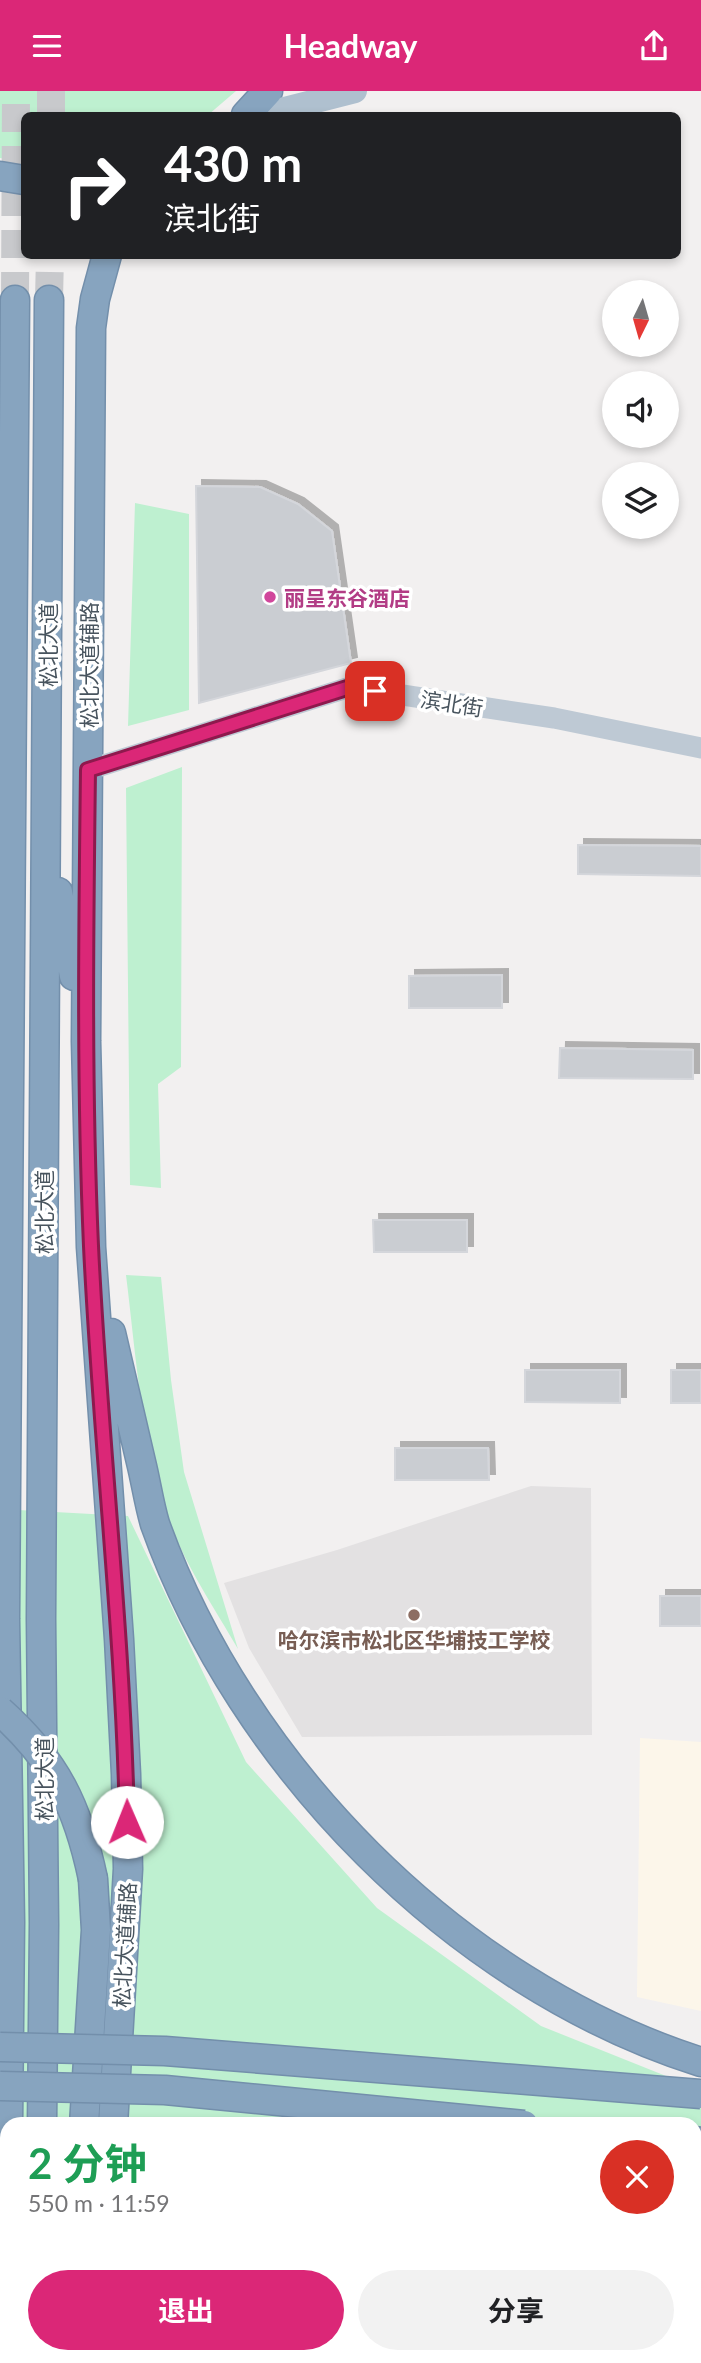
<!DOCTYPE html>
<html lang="zh">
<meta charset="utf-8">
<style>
body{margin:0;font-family:Lato,"Noto Sans SC",sans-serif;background:#f2f2f2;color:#202124;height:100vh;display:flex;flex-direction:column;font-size:26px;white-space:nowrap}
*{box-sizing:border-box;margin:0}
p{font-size:23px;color:#757577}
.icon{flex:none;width:38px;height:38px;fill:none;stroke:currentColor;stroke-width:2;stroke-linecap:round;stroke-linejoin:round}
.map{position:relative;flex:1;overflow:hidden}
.details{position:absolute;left:0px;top:2026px;width:702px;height:247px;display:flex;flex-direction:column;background:#fff;border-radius:21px 21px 0 0;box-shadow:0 4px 10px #0003}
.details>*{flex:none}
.hud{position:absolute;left:21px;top:21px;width:660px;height:147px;border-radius:10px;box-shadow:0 4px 10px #0003;background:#202124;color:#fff;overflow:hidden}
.needle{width:46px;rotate:185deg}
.tools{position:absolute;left:602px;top:189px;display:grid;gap:14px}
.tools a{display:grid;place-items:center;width:77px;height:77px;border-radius:50%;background:#fff;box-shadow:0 4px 10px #0003;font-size:35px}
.pin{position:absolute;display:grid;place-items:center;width:60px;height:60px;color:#fff;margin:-30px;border-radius:14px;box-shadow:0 4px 10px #0006}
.me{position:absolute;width:77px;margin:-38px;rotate:359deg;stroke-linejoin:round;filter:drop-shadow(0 0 5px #0008)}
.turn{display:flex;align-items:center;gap:24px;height:147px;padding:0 28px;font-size:32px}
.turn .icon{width:91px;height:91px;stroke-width:2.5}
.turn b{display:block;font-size:49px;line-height:60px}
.round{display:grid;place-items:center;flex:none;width:74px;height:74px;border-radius:37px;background:#f2f2f2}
.overview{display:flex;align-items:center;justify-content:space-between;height:119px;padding:0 28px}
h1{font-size:42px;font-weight:700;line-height:52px;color:#1e9e55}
.action{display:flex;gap:14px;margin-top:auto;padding:14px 28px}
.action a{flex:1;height:80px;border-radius:42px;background:#db2777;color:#fff;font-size:28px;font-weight:700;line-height:80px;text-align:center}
.action a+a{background:#f2f2f2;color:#202124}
header{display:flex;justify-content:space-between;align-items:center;height:91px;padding:0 28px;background:#db2777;color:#fff;font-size:32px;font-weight:700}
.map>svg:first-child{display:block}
</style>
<header><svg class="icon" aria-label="menu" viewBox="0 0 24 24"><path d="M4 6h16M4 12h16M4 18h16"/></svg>Headway<svg class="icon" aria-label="share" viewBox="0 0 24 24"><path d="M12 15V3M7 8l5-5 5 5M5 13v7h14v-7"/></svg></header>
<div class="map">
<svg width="701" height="2272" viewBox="0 0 701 2272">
<defs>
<filter id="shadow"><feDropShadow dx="6" dy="-6" stdDeviation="0" flood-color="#0004"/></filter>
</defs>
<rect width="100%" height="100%" fill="#f2f0f0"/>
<!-- commercial -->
<path fill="#fcf6ea" d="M640,1647L701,1651V1920L637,1906Z"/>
<!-- education -->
<path fill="#e3e1e2" d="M531,1395L591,1397L592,1644L302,1646L249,1557L224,1492L337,1459Z"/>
<!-- green -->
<path fill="#bef0d0" d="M0,0H236L208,24H24V70L0,67Z
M135,412L189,423V619L128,635Z
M182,676L181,976L158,993L161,1097L130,1094L126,697Z
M126,1184L161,1186L171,1289L184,1381L238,1558C214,1516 183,1471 168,1426C141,1349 136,1264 126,1184Z
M0,1418L128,1425L246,1671L377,1817L541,1935L701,1999V2099L695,2126V2034H7V2266H563L551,2272H0Z"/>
<!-- building -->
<path fill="#cacdd2" stroke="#d4d6db" stroke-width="2" filter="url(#shadow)" d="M196,395L260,396L298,413L332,440L351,572L199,612Z
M578,754L701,755V785L578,783Z
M502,884V917H409V885Z
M560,957L693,959V988L559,987Z
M373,1129H467V1161H374Z
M525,1279H620V1312L525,1311Z
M671,1279H701V1312H671Z
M395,1357H488L489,1389H395Z
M660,1505H701V1535H660Z"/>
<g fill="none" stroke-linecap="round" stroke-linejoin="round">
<!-- highway-tunnel -->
<path stroke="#c8c9cc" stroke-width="28" stroke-dasharray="28 14" stroke-linecap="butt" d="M51,24V0
M15,209L16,0
M49,209L50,164"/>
<!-- highway casing -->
<g stroke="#738fab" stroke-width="31">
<path id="highway" d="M246,24L268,0
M0,85L24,89
M107,164L95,208L91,237L86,950L91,1156L119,1548L126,1683L128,1778L113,2034
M58,801L74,885
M111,1242C121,1285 131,1328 141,1371C146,1391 149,1413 155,1433C241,1674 455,1893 701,1971
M8,2034L10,1831L5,1528L15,209
M42,2034L44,1833L41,1528L49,209
M84,2034L96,1839L93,1788
M695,2050L701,2051
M0,2079L7,2080
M695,2096H701
M695,2132L701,2133
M695,2240L701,2236
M41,2266V2272
M72,2266V2272
M97,2266L99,2272
M422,2266V2272
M6,2272L7,2124
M574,2272L585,2266
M640,2272L650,2266"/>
</g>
<!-- secondary -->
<path stroke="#bec9d4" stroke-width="21" d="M88,679L350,596L554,627L701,657"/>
<!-- primary -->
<path stroke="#afc0cf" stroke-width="24" d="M261,24L355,0"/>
<!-- highway -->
<use href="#highway" stroke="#87a4bf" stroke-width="28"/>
<!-- highway-bridge casing -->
<g stroke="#738fab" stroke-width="31" stroke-linecap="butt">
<path id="highway-bridge" d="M0,1620C56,1670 78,1716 93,1788
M0,1956L165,1960L701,2003
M0,1995L165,1999L524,2034"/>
</g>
<!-- highway-bridge -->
<use href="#highway-bridge" stroke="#87a4bf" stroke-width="28"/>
</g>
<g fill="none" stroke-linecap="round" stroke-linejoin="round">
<!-- route casing -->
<g stroke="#8e194d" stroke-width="18">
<path id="route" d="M127,1731C123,1538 100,1347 91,1155C84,997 86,838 88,679L350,596L375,600"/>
</g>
<!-- route -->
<use href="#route" stroke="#db2777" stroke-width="12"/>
</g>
<!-- markers -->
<circle fill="#d1479c" stroke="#fff" stroke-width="2.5" cx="270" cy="506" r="7"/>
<circle fill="#8d6e63" stroke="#fff" stroke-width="2.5" cx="414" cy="1524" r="7"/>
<g text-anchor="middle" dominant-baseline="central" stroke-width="7" stroke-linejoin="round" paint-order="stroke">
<!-- hotel labels -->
<g font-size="21" font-weight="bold" fill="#b23c85" stroke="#fff" text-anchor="start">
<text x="284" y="506">丽呈东谷酒店</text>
</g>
<!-- street labels -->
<g font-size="21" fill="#48545e" stroke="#fff">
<text transform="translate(47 554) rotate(-90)">松北大道</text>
<text transform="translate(88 574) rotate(-90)">松北大道辅路</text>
<text transform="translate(452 612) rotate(9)">滨北街</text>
<text transform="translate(43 1121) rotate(-90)">松北大道</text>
<text transform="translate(43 1688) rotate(-90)">松北大道</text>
<text transform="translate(124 1854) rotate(-87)">松北大道辅路</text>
</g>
<!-- education labels -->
<g font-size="21" font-weight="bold" fill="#785e54" stroke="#fff">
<text x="414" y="1548">哈尔滨市松北区华埔技工学校</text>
</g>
</g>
</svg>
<div class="tools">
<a><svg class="needle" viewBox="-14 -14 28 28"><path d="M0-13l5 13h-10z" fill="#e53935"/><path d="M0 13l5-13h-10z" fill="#757577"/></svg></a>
<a><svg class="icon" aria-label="sound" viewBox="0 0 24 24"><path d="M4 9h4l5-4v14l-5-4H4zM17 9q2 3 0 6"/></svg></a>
<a><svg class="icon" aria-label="layers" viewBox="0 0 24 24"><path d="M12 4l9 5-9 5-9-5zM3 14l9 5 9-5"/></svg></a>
</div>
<div class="pin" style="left:375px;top:600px;background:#d93025"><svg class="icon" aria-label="arrive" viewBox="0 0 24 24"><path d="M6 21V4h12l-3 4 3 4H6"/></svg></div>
<svg class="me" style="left:127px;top:1731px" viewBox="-20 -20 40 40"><circle r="19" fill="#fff"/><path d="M0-13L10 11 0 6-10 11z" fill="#db2777"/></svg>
<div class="hud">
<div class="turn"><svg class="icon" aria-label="right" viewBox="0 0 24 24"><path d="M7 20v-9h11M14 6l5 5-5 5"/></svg><div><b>430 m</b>滨北街</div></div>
</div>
<section class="details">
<div class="overview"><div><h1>2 分钟</h1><p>550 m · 11:59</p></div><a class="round" style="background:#d93025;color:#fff"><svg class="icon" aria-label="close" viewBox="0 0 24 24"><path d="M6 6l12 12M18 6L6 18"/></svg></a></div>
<div class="action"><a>退出</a><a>分享</a></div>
</section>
</div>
